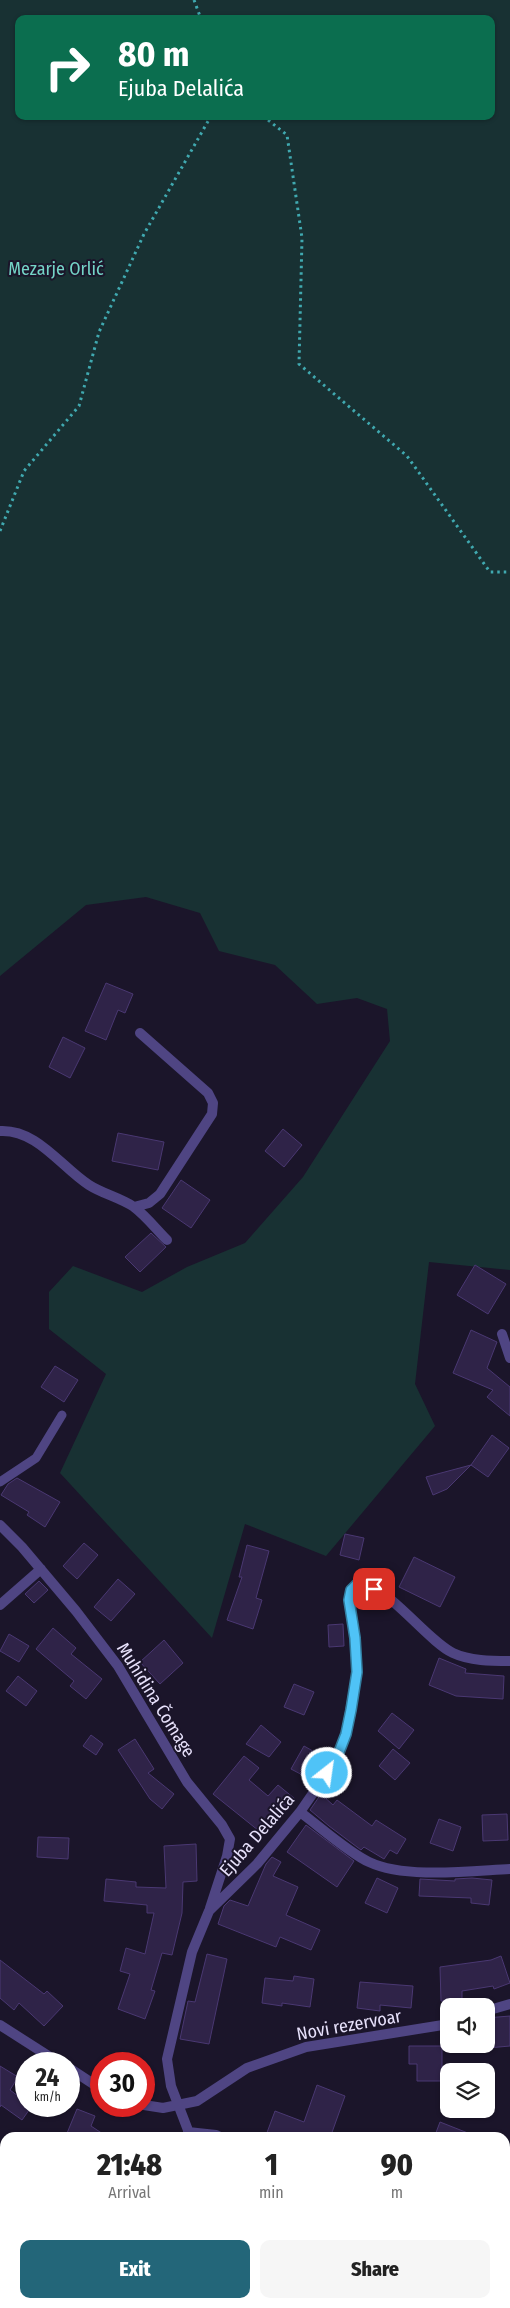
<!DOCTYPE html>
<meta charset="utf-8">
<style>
body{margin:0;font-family:"Fira Sans Condensed",sans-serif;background:#f6f6f6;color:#222;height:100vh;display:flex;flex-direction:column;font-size:19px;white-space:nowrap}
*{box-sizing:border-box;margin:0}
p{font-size:16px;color:#767676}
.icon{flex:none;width:28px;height:28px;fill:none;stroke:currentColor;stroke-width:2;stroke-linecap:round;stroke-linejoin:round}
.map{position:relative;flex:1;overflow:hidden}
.side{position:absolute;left:0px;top:2132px;width:510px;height:176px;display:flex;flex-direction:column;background:#fff;border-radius:15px 15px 0 0;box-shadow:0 1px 4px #0004}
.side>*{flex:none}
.hud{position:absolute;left:15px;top:15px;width:480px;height:105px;border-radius:10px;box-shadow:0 1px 4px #0004;background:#0b6e4f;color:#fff;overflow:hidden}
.fabs{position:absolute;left:440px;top:1998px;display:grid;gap:10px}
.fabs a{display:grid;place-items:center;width:55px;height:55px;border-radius:10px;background:#fff;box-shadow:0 1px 4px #0004;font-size:25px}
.speed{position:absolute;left:15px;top:2052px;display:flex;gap:10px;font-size:25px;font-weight:700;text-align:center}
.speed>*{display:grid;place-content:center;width:65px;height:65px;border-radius:50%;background:#fff;box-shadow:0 1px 4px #0004;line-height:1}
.speed small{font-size:12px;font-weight:400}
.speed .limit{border:8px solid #d22;background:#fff;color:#111}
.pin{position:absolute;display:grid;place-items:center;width:42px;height:42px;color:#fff;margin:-21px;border-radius:10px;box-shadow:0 2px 8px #0006}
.me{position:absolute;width:55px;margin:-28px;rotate:30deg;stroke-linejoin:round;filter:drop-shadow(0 0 4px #0008)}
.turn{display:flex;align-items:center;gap:18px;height:105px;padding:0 20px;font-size:22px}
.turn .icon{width:65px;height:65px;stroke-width:2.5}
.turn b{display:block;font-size:35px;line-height:42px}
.eta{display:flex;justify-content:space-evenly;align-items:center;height:85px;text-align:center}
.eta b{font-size:30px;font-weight:800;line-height:35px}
.button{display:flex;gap:10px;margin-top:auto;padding:10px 20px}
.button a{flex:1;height:58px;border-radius:10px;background:#236679;color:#fff;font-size:20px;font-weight:800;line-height:58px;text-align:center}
.button a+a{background:#f6f6f6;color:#222}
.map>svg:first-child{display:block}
</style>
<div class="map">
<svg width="510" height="2308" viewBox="0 0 510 2308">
<rect width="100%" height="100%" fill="#1b152a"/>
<!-- green -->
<path fill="#183133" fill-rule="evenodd" d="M0,0H510V1270L429,1262L415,1384L435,1426L326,1556L245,1524L212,1638L60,1473L106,1374L49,1329V1292L73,1266L142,1292L187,1267L245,1243L303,1177L390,1041L387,1009L357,998L317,1004L275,965L219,951L200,913L146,897L86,905L0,976ZM19,19H491V116H19Z
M5,2164V2304H51L46,2308H0V2168Z"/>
<!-- building -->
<path fill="#2f2348" stroke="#4a3872" d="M106,983L133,994L125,1013L118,1010L106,1040L85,1031Z
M63,1037L85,1048L70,1078L49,1067Z
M283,1129L302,1145L284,1167L265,1151Z
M118,1133L164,1142L158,1170L112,1161Z
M181,1180L210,1200L191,1228L162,1208Z
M151,1233L166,1247L140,1272L125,1257Z
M475,1265L506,1284L488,1314L457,1295Z
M471,1330L497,1342L487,1368L510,1387V1416L487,1397L493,1390L453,1373Z
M55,1366L78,1380L64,1402L41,1387Z
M492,1435L509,1448L488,1477L471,1465Z
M471,1465L447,1489L433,1495L426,1477Z
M17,1478L60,1502L45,1527L27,1515L29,1512L1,1495L8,1484Z
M345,1534L364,1538L359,1560L340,1555Z
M84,1543L98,1555L77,1579L63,1566Z
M247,1545L269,1551L256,1598L262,1600L253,1629L227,1620L242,1577H239Z
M414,1557L455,1577L440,1607L399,1587Z
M118,1579L135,1594L111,1621L94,1607Z
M39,1581L48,1590L34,1603L25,1594Z
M343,1624L344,1646L329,1647L328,1625Z
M53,1628L76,1648L71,1654L102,1679L86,1699L70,1686L74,1681L36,1649Z
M9,1634L29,1646L19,1662L0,1651Z
M164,1640L183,1663L160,1684L140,1662Z
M439,1658L466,1669L465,1673L504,1676L503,1699L456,1696L429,1685Z
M18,1676L37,1691L26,1706L6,1691Z
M294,1684L314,1692L304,1715L284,1707Z
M392,1713L414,1730L399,1749L378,1731Z
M261,1725L281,1742L269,1757L246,1744Z
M91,1735L103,1744L96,1755L83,1746Z
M135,1739L154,1769L148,1773L174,1794L162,1809L150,1799L118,1750Z
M304,1746L320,1755L308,1778L291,1769Z
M393,1749L410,1763L395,1780L379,1766Z
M244,1756L259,1768L249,1780L268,1796L278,1785L295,1799L264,1835L213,1794Z
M321,1794L333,1805L337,1800L372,1826L376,1820L406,1839L397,1854L390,1850L384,1859L364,1847L361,1850L329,1826L310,1810Z
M507,1814L508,1840L483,1841L482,1815Z
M439,1819L461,1827L453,1851L430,1843Z
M306,1825L354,1861L337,1887L287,1852Z
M38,1837L69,1838L68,1859L37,1857Z
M196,1844L197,1881L183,1882L182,1913L172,1955L162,1953L151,1990L155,1991L145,2019L118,2009L130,1974L120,1971L126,1948L145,1954L154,1913H147V1905L104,1901L106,1879L136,1882V1887L166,1888L164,1846Z
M272,1857L281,1862L273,1876L298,1887L286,1915L320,1930L311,1950L280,1937L276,1947L218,1924L224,1906L230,1900L248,1906L266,1864Z
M377,1878L398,1888L387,1913L365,1903Z
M472,1878L492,1880L489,1905L471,1903V1898L419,1896L420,1879L455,1881V1879Z
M207,1954L227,1959L209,2044L180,2039L188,2001L195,2002Z
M501,1956L510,1983L494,1989L493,1986L462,1991V2001H441L440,1967L491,1960Z
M0,1960L44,1994L47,1991L63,2006L44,2026L19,2003L14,2010L0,1998Z
M294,1976L314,1979L310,2007L282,2003V2006L262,2003L265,1978L293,1981Z
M360,1982L413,1986L411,2008L380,2005V2011L357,2008Z
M510,2016V2046L488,2048L486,2018Z
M409,2046H442V2081H417V2064H409Z
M0,2066L18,2077L10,2090L26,2102V2106H32L22,2120L1,2105L0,2107Z
M317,2085L345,2096L330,2138H265L275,2111L304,2122Z
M77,2109L95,2116L91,2126L109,2138H65Z
M440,2122L478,2137V2138H434Z"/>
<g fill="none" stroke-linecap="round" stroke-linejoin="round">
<!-- path -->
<path stroke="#40a9b0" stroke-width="3" stroke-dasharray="2.5 4" stroke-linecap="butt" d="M194,0L201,19
M263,116L287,135L302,238L299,364L407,456L490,572H510
M0,531L24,471L79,406L99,332L144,234L211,116"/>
<!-- lane -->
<path stroke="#4f4583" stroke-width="9" d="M0,1482L36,1458L62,1415"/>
<!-- street -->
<path stroke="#4f4583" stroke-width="10" d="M0,1131C37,1129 61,1167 89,1185C103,1194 121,1198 134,1207C146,1216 156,1229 167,1240
M134,1207L149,1203L160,1194L212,1114L213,1103L208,1093L140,1033
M502,1334L510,1358
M0,1525L22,1547L76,1611L118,1666L187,1782L222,1825L230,1839L227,1856L210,1908
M0,1605L41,1569
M300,1812C319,1826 349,1853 369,1862C405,1879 470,1871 510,1869
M486,2011L510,2004
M0,2025L61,2064
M69,2068L101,2089
M144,2105L163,2108L197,2101L247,2068L306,2047L449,2024
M188,2132L216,2135L222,2138
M191,2138L171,2086L167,2059L192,1952L209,1911L257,1864L300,1812L336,1760L346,1734L357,1672L355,1638L349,1600L351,1590L358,1583C385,1582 427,1641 453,1653C470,1661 491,1661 510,1661
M505,2293L510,2299
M260,2304L261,2308"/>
</g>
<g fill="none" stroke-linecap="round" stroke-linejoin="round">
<!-- route casing -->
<g stroke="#337fa1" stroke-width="12">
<path id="route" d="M327,1773L336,1760L346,1734L351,1710L357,1672L355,1638L349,1600L351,1590L358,1583H365L374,1589"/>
</g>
<!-- route -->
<use href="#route" stroke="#4fc3f7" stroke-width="9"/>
</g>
<g text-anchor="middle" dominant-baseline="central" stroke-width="4" stroke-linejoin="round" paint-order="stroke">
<!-- park labels -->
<g font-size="18" fill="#74d4c7" stroke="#1b152a">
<text x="56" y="269">Mezarje Orlić</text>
</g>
<!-- street labels -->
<g font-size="18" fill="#e7e1fb" stroke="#1b152a">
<text transform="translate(156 1700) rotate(58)">Muhidina Čomage</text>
<text transform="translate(257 1835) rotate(-49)">Ejuba Delalića</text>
<text transform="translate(349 2025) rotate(-10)">Novi rezervoar</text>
</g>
</g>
</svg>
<div class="fabs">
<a><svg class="icon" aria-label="sound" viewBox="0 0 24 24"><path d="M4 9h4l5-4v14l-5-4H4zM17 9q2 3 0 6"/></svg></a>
<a><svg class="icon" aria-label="layers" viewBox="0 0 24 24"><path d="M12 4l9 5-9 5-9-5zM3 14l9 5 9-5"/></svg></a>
</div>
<div class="speed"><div>24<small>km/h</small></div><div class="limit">30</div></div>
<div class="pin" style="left:374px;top:1589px;background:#d93025"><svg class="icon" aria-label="arrive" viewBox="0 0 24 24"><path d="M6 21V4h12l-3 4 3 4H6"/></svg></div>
<svg class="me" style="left:327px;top:1773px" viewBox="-20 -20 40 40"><circle r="17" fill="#4fc3f7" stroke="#fff" stroke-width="3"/><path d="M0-11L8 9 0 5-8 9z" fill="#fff"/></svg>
<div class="hud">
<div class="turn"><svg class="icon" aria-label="right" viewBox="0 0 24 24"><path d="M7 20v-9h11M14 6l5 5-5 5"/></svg><div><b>80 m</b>Ejuba Delalića</div></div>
</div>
<section class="side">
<div class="eta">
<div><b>21:48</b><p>Arrival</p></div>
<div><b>1</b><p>min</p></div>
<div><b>90</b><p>m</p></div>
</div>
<div class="button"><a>Exit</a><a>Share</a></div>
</section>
</div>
